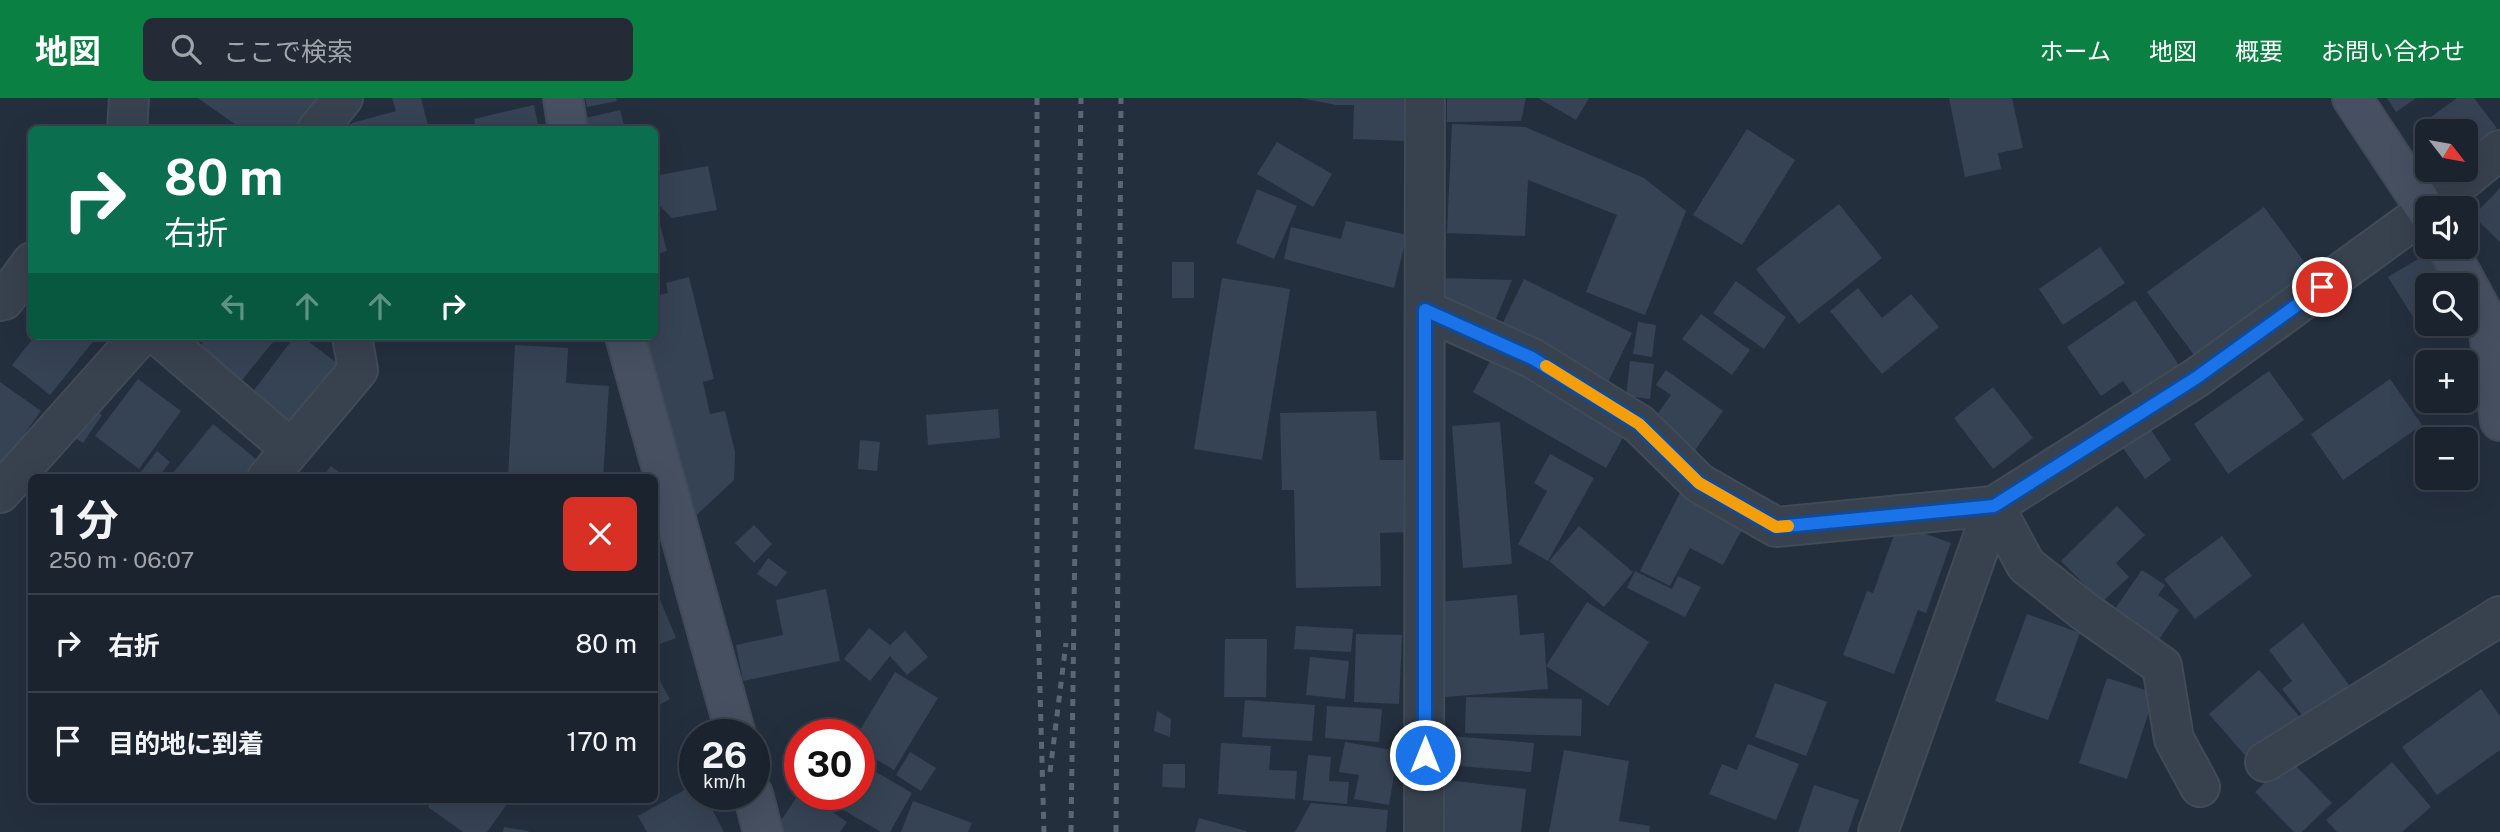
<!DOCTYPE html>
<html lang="ja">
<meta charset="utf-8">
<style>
body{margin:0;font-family:"Public Sans","Noto Sans JP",sans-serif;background:#242b36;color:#f1f3f6;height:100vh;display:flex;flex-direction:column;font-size:26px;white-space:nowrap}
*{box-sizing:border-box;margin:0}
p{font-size:23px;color:#a0a4aa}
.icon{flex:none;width:38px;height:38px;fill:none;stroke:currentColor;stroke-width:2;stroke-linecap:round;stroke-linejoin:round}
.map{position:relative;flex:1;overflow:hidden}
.sheet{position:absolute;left:28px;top:376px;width:630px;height:329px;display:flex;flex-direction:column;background:#1b232e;border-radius:10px;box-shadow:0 7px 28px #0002,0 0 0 2px #39404a}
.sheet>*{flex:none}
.top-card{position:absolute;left:28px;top:28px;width:630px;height:214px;border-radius:10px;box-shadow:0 7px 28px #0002,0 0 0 2px #39404a;background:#0b6e4f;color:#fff;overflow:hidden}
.needle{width:46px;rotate:121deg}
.tools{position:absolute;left:2415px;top:21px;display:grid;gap:14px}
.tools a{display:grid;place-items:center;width:63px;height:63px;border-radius:10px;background:#1b232e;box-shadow:0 7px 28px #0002,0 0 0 2px #39404a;font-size:35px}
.speed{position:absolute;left:679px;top:621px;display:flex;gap:14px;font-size:35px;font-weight:700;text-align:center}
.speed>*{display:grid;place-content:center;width:91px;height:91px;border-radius:50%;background:#1b232e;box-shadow:0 7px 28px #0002,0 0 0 2px #39404a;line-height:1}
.speed small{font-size:18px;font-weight:400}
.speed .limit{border:10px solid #d22;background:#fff;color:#111}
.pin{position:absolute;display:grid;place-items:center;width:60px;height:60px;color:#fff;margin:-30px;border:4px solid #fff;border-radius:50%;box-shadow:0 2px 7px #0007}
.me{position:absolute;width:77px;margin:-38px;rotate:0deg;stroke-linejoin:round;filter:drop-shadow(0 0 5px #0008)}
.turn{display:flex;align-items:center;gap:24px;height:147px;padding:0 21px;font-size:32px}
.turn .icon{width:91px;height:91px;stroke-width:2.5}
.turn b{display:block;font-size:49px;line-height:60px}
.lanes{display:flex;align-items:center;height:66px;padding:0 21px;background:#0003;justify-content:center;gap:35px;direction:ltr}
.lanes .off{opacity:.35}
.round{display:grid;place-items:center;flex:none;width:74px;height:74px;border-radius:10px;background:#242b36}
.head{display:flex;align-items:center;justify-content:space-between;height:119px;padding:0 21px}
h1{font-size:42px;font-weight:700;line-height:52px}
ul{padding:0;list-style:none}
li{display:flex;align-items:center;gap:21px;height:98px;padding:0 21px;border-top:2px solid #39404a}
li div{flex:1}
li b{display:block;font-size:26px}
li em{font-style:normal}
header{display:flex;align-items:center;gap:42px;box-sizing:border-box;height:98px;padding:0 35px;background:#0b8043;color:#fff}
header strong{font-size:33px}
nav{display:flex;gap:38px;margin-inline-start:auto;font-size:24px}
.search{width:490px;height:63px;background:#242b36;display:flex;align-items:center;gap:18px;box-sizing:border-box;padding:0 24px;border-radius:10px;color:#a0a4aa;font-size:26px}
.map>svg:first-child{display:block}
</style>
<header>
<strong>地図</strong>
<div class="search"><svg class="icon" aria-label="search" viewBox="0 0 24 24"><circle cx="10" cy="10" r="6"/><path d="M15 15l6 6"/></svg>ここで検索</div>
<nav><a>ホーム</a><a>地図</a><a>概要</a><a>お問い合わせ</a></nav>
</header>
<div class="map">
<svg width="2500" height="734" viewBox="0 0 2500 734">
<rect width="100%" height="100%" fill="#242f3e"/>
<!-- building -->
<path fill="#364354" d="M198,0H325L303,32H243Z
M392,0H421L429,32H354L352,25L396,13Z
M585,0H616L617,3L587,9Z
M1301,0H1408L1407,43L1353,41L1354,7H1336Z
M1447,0H1526L1521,23L1447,24Z
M1538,0H1589L1576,22Z
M1949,0H2012L2023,50L1998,55L2001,71L1965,79Z
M2387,0H2416L2396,14Z
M2457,0H2474L2497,30L2466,53V33H2427V53L2412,33Z
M534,7L539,32H476L474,21Z
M620,12L625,32H589L586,20Z
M1452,26L1525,29L1644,80L1686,113L1645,217L1586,194L1617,117L1528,82L1525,138L1447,135Z
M1747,31L1795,62L1742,147L1693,117Z
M1277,44L1332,76L1313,109L1257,76Z
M708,68L717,112L672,120L654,102V78Z
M2500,90V144L2473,118Z
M1257,91L1297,108L1274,161L1236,145Z
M654,104L667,153L654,157Z
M1839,106L1882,160L1799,226L1756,171Z
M2264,109L2313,176L2197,261L2147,194Z
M1346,123L1407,137L1394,190L1284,161L1291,129L1341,141Z
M2100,149L2125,185L2063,227L2039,191Z
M2433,152L2454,187H2427V226H2438L2423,235L2388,179Z
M1172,164H1194V200H1172Z
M689,179L714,281L703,284L710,316L725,313L735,354L734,382L687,426L642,238H654V198L668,195L666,185Z
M1222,180L1290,191L1262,362L1194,351Z
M1442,180L1512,182L1493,228L1441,207Z
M1524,181L1632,235L1607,286L1499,233Z
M1736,183L1786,219L1764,251L1713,215Z
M1858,190L1882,220L1911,196L1939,229L1882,276L1830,213Z
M2135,202L2183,273L2138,304L2123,283L2101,298L2067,249Z
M1701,216L1750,252L1732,277L1682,241Z
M1638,224L1656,227L1652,259L1633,256Z
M35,238H94L96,240L50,297L12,267Z
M208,238H278L237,288L195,254Z
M295,238H301L341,268L296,328L252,295Z
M515,247L568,250L566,285L609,288L603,380H508Z
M1494,256L1628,331L1606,370L1473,294Z
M1630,263L1654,266L1650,301L1626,298Z
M1666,272L1723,313L1693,355L1651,325L1671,297L1656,287Z
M2269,273L2304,322L2228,376L2194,326Z
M138,281L181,313L139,371L95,338Z
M2390,281L2422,327L2343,382L2311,336Z
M0,284L41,313L0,370Z
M1993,289L2033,340L1993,371L1954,320Z
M89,308L102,317L83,345L69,337Z
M998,311L1000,340L928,347L926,317Z
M1376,313L1380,362H1406L1407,434L1380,435L1381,488L1296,490L1294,392H1282L1280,315Z
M1500,324L1512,466L1463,470L1452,328Z
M213,326L261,365L249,380H169Z
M2151,332L2171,362L2145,381L2123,350Z
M860,342L880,344L877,373L858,371Z
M157,353L170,364L158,380H141L138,378Z
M1550,356L1594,380L1548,463L1518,446L1547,393L1534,385Z
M331,368L346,380H322Z
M1683,389L1747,422L1723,467L1690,450L1670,488L1640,473Z
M2117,408L2145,437L2116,465L2129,479L2102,504L2061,463Z
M1898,426L1951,445L1926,515L1918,512L1894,576L1843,557L1867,493L1873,495Z
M754,427L772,446L754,465L735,445Z
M1579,428L1633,474L1604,509L1549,463Z
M2222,438L2252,478L2195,521L2164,481Z
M768,460L787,474L776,489L757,476Z
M2142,472L2165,487L2158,497L2179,512L2156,546L2112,515Z
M1635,473L1672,491L1678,478L1701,489L1685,519L1627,490Z
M826,491L840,563L743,583L736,547L783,537L776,502Z
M1517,497L1520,537L1544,535L1546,568L1587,504L1649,544L1608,608L1546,568L1548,591L1445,599L1438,504Z
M660,502L676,540L654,548V505Z
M2027,516L2080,535L2048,622L1995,603Z
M2303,525L2349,587L2305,621L2282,591L2292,583L2269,552Z
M1296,528L1353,531L1351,554L1294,551Z
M869,530L890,547L905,533L928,559L907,577L890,558L870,583L844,561Z
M1356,536L1402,537L1399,606L1354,604Z
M1225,541H1267L1266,599H1224Z
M1310,559L1349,563L1345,601L1306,597Z
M2259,572L2299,618L2249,662L2209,616Z
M895,574L938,600L894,672L859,651V637H857Z
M657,578L670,601L654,610V580Z
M2107,580L2155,595L2127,681L2079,665Z
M1775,585L1827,604L1806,658L1755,639Z
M2481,591L2500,618V652L2437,697L2402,649Z
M1466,599L1582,601L1581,638L1465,635Z
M1245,602L1315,607L1312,643L1242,639Z
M1327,608L1382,611L1379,644L1325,640Z
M1157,613L1171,621L1170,639L1154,633Z
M1450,638L1534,645L1531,674L1447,667Z
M1345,644L1398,653L1389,707L1354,701L1359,677L1339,674Z
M1221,645L1271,648L1269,672L1297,673L1295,701L1218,696Z
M1748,646L1799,666L1776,722L1709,696L1722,666L1737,672Z
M800,647V687L782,677Z
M1564,652L1629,663L1619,723L1650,728L1649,734H1549Z
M910,654L936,670L921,693L896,677Z
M1308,657L1331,659L1329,683L1349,684L1347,706L1303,702Z
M2289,661L2332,705L2302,734H2294L2255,694Z
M859,664L912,695L890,734H881L816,696H859Z
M2392,664L2431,709L2402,734H2337L2326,722Z
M1163,666H1185V690L1162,689Z
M1446,682L1526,691L1521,734H1439Z
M695,686V696H704L724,734H647L638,718Z
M1814,687L1859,702L1848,734H1798Z
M799,696H807L847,724L840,734H773Z
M433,702H510L487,734H463L428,709Z
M913,703L972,725L968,734H901Z
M1311,705L1388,712L1386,734H1295Z
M1199,720L1246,733V734H1195Z
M504,729L529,733L528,734H503Z"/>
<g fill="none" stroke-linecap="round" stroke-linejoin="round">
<!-- street casing -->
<g stroke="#414a57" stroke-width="42">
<path id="street" d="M127,32L129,0
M317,32L343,0
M2429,110L2500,52
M0,203L4,202L32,164
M1425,212L1532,260L1639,326L1699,385L1776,429L1994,408L2026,467L2084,513L2162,568L2174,641L2200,689
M159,238L291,351
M267,380L358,272L352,238
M0,395L140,238
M2265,664L2500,518
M1424,734L1425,0
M1878,734L1994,408L2196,280L2427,112"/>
</g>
<!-- secondary casing -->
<g stroke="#414a57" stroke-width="42">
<path id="secondary" d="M563,0L568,32
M2352,0L2427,113
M2447,149L2488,225L2500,323
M625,238L736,637
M753,696L763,734"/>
</g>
<!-- street -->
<use href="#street" stroke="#38414e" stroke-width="38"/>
<!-- secondary -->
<use href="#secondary" stroke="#465061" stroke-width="38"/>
<!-- rail -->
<path stroke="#5a6575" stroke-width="5" stroke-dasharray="7 7" stroke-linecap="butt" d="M1037,0V485L1044,734
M1050,674L1066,545
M1071,734L1081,0
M1116,734L1121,0"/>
</g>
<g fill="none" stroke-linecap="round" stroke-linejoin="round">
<!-- route casing -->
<g stroke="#114b97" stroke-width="18">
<path id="route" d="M1425,657V212L1532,260L1639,326L1699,385L1776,429L1994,408L2196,280L2322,189"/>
</g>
<!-- route -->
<use href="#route" stroke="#1a73e8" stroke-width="12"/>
<!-- slow -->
<path stroke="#f59e0b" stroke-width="12" d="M1546,268L1639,326L1699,385L1776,429L1788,428"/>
</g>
</svg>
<div class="tools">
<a><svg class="needle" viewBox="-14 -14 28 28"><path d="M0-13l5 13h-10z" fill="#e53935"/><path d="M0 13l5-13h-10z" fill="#a0a4aa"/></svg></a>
<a><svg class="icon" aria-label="sound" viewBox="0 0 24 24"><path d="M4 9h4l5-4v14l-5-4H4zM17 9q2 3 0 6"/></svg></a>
<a><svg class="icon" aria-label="search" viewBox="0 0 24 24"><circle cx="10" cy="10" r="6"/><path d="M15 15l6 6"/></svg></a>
<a>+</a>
<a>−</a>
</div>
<div class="speed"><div>26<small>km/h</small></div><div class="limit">30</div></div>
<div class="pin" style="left:2322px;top:189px;background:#d93025"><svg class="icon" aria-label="arrive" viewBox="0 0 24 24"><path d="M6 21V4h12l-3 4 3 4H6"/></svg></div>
<svg class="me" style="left:1425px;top:657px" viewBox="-20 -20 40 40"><circle r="17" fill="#1a73e8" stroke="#fff" stroke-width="3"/><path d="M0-11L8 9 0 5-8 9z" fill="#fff"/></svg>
<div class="top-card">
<div class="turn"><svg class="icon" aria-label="right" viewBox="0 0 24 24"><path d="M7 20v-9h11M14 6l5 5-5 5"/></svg><div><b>80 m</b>右折</div></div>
<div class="lanes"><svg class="icon off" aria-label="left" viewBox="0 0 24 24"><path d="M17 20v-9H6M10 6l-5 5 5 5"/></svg><svg class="icon off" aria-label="ahead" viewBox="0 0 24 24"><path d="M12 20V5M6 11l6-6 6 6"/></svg><svg class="icon off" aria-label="ahead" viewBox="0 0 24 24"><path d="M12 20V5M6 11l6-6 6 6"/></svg><svg class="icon" aria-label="right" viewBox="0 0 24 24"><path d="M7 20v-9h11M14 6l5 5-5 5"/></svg></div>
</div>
<section class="sheet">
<div class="head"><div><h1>1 分</h1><p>250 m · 06:07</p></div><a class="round" style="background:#d93025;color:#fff"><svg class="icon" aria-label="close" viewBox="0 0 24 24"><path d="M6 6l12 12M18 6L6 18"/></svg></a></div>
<ul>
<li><svg class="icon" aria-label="right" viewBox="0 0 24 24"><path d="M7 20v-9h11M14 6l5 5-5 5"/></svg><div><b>右折</b></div><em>80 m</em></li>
<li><svg class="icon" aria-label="arrive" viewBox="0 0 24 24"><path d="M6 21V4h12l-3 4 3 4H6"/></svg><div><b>目的地に到着</b></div><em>170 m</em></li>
</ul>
</section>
</div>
